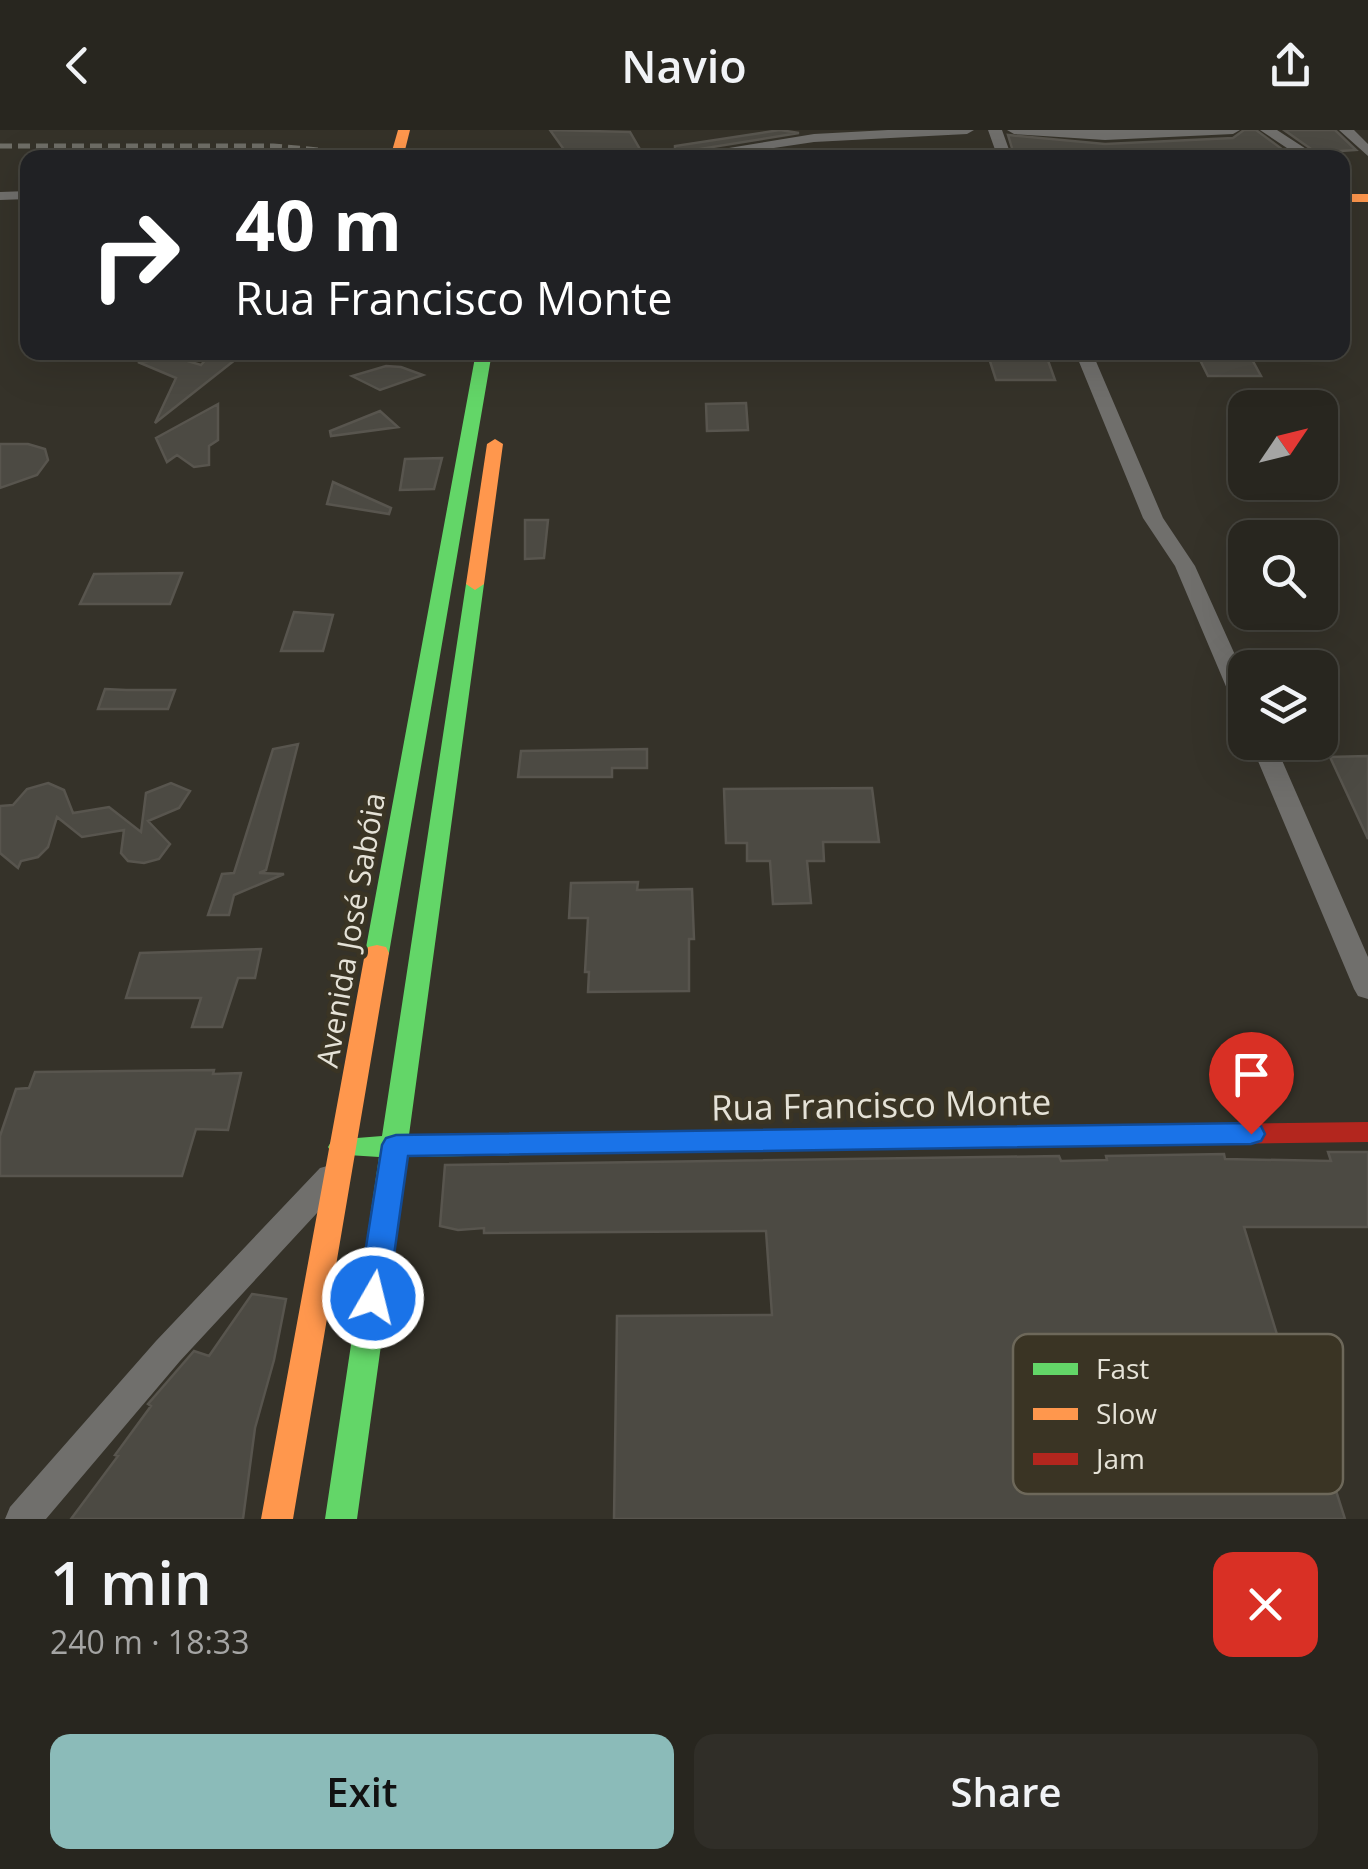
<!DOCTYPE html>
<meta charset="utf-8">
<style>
body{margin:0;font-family:"Open Sans",sans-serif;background:#302e28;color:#f1f3f6;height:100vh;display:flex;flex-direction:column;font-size:38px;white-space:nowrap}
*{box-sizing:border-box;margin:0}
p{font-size:32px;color:#a5a5a4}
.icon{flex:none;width:55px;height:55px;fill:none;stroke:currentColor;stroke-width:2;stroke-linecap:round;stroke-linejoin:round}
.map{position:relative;height:1389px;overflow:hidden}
.drawer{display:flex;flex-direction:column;background:#28261f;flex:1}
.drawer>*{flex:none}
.guide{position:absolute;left:20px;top:20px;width:1330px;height:210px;border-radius:20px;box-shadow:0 10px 40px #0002,0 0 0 2px #44433d;background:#202124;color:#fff;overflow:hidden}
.needle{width:65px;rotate:55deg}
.buttons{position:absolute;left:1228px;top:260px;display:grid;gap:20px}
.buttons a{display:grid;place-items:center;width:110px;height:110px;border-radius:20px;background:#28261f;box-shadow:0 10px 40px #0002,0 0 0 2px #44433d;font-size:50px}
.pin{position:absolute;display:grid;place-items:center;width:85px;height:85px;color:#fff;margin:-102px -42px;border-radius:50% 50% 50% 0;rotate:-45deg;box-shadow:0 0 10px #0007}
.pin .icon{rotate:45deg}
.me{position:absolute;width:110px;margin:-55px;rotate:8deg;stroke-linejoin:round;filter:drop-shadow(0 0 8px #0008)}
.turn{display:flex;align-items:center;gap:35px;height:210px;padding:0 50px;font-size:45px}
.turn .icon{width:130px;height:130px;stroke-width:2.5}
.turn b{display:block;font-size:70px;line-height:85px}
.round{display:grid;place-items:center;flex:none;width:105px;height:105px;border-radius:20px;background:#302e28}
.head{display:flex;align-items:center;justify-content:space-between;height:170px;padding:0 50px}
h1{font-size:60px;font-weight:600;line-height:75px}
.button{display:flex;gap:20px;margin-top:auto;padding:20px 50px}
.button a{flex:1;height:115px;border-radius:20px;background:#8bbbb9;color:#111;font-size:40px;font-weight:600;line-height:115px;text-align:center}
.button a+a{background:#302e28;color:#f1f3f6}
header{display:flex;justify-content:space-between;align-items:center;height:130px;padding:0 50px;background:#28261f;font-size:45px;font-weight:600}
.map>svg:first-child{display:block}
</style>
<header><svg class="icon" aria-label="back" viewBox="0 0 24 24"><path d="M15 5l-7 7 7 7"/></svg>Navio<svg class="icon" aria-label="share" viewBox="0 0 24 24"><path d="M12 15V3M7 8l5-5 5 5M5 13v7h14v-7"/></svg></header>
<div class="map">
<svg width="1368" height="1389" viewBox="0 0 1368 1389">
<rect width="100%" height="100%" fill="#353229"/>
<!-- building -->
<path fill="#4c4a43" stroke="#58554e" stroke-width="2.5" d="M550,0L630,2L645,28H570Z
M780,0L799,3L675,23V16Z
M1244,0H1256L1294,28H1015L1008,5L1105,14L1233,8Z
M1284,0H1335L1356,20L1325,22L1336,28H1324Z
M212,222H245L155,293L176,248L138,232L178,228L201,235Z
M987,222H1045L1055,250H996Z
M1196,222H1248L1261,246H1208Z
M386,236L401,237L423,245L380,260L352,246Z
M746,273L748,300L707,301L706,274Z
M218,274V310L209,316V335L194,337L177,325L167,332L156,308Z
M380,281L398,297L331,306L330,301Z
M0,314H28L45,319L48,330L37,345L0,358Z
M442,328L434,359L400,360L405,329Z
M333,352L391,378L389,384L327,374Z
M525,390H548L544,428L525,429Z
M182,443L170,474H80L94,444Z
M294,482L333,485L323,521H281Z
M105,559L126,560H175L168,579H98Z
M298,614L266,740L259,743L284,744L234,765L229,785H208L222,744L234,743L273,619Z
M647,619V638H612V647H518L521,621Z
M1368,626V709L1330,627Z
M48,653L64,660L73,683L109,677L141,702L146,663L171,653L190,661L179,678L148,691L170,714L159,729L144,733L128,731L121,723L124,700L82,707L57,687L48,717L38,727L21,731L18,738L0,723V676L13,675L27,659Z
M872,658L879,712H823L824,731H807L811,773L773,774L770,731H747V713H726L724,659Z
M638,752L637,760L692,759L694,809H689V861L588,862L589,842H585L588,788H569L571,753Z
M261,819L255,848H238L222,897H192L201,868H126L140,823Z
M214,940L213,944L241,943L228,1000L196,999L182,1046H0V1006L16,959L29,958L35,942Z
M1328,1022H1368V1097H1244L1283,1224H1241L1263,1302L1317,1301L1345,1389H614L617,1186L772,1185L766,1101L484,1103V1098L458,1100L440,1096L445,1035L1059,1026L1061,1031L1107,1030L1106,1026L1224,1024L1225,1029L1331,1031Z
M252,1164L286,1169L274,1230L255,1298L243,1389H71L118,1326L115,1325L151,1276L148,1274L194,1221L209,1226Z"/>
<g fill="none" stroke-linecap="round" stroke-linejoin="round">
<!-- street -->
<path fill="#706f6c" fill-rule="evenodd" d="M888,0H974L967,4L814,12L708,28H668L814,4Z
M988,0H1002L1012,28H998Z
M1007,0H1240L1233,4L1105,10L1014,4Z
M1260,0H1277L1320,28H1302Z
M1339,0H1354L1368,14V26Z
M28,61V69L0,70V62Z
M1075,222H1092L1163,388L1195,436L1245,547V580L1233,573L1175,436L1143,388Z
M1250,612H1274L1368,827V869L1358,866L1354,859Z
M331,1035L342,1038L346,1047L342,1056L180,1231L46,1389H5L10,1377L156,1211L320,1038Z"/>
<!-- fast -->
<path fill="#63d668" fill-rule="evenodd" d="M476,222H492L389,823L386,829H368L365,823Z
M475,448L484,454L409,1005L1135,995L1145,998L1149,1005L1145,1012L1135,1015L407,1027L357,1389H325L379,1027L332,1024L328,1017L332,1010L382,1006L466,454Z"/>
<!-- slow -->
<path fill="#ff974d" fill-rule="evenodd" d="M398,0H410L403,28H390Z
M1342,64H1368V72H1342Z
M495,309L503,314L484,454L475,460L466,454L487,314Z
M377,815L386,817L389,823L293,1389H261L365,823L368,817Z"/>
<!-- jam -->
<path fill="#b3261e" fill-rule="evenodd" d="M1368,992V1012L1135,1015L1125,1012L1121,1005L1125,998L1135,995Z"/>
<!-- rail -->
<path stroke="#6f6e67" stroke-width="5" stroke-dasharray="12 6" stroke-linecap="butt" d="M0,16H273L365,24"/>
</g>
<!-- route -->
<path fill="#1a73e8" stroke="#114b97" stroke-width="2.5" d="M1251,993L1261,996L1265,1004L1261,1011L1251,1014L408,1026L388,1168L384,1177L373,1180L362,1177L358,1168L382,1015L386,1008L396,1005Z"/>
<g text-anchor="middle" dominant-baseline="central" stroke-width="9" stroke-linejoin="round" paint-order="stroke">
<!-- street labels -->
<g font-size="30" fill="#e5e2d7" stroke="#3a3424">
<text transform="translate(350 800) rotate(-80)">Avenida José Sabóia</text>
</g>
<!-- near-street labels -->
<g font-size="35" fill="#e5e2d7" stroke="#3a3424">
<text transform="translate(881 974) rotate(-1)">Rua Francisco Monte</text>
</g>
</g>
<!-- legend -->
<rect x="1013" y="1204" width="330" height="160" rx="15" fill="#3a3424" stroke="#6d685a" stroke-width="2.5"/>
<rect x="1033" y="1233" width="45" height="12" fill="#63d668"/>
<rect x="1033" y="1278" width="45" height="12" fill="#ff974d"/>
<rect x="1033" y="1323" width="45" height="12" fill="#b3261e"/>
<g font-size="28" fill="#e5e2d7">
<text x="1096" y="1249">Fast</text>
<text x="1096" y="1294">Slow</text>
<text x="1096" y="1339">Jam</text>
</g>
</svg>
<div class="buttons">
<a><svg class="needle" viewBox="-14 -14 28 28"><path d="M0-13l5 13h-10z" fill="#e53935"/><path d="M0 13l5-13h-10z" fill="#a5a5a4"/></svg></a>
<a><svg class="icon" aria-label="search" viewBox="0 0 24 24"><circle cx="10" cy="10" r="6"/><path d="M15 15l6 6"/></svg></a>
<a><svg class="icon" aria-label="layers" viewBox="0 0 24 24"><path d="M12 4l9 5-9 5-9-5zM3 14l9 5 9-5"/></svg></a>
</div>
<div class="pin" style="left:1251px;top:1004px;background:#d93025"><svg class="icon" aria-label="arrive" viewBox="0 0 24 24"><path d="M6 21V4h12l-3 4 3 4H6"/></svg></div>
<svg class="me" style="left:373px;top:1168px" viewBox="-20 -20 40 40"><circle r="17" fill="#1a73e8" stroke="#fff" stroke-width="3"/><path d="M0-11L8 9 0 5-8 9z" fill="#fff"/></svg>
<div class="guide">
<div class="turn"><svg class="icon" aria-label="right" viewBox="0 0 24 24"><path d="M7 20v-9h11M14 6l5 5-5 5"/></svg><div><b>40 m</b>Rua Francisco Monte</div></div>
</div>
</div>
<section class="drawer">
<div class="head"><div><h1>1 min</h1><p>240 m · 18:33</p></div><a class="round" style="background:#d93025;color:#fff"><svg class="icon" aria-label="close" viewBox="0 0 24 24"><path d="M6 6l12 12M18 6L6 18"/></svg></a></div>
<div class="button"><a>Exit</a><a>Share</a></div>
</section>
